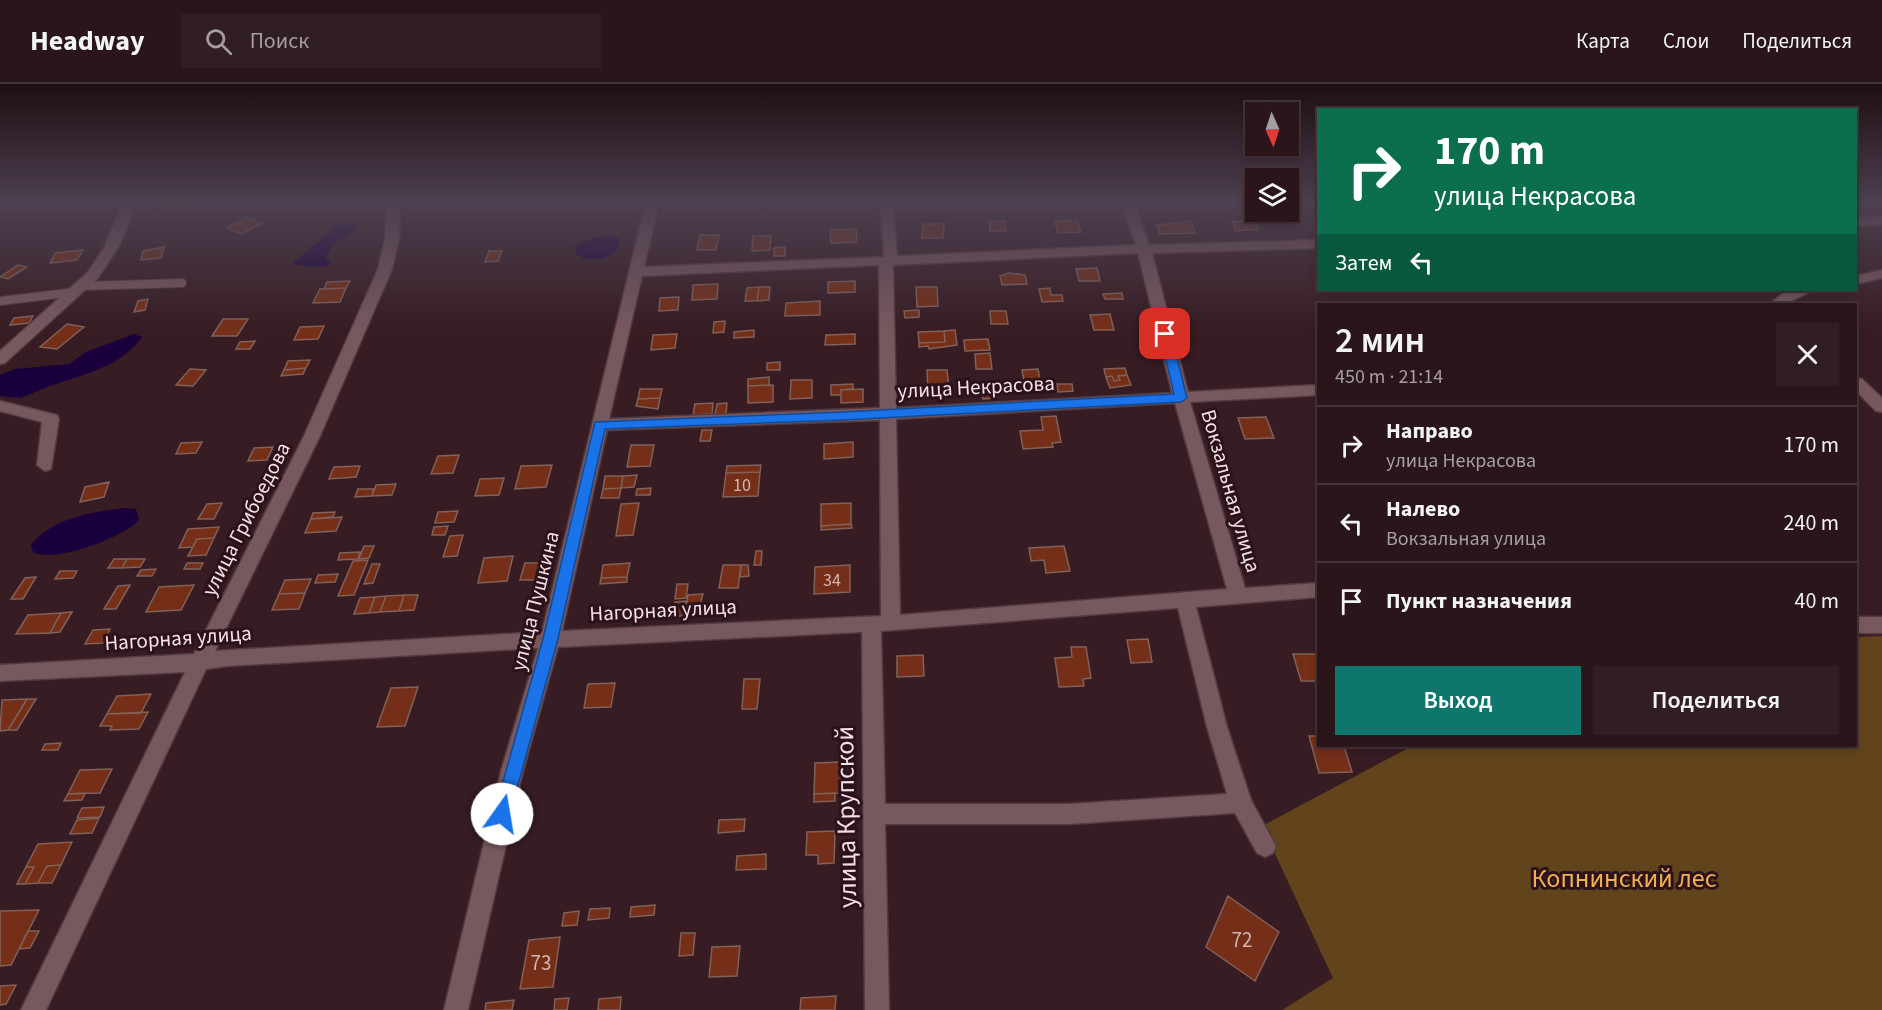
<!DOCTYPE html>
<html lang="ru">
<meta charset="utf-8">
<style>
body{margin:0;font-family:"Source Sans 3",sans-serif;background:#311e23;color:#f1f3f6;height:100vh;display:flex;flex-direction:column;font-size:22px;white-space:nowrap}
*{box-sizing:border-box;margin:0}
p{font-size:20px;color:#a59fa2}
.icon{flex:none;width:33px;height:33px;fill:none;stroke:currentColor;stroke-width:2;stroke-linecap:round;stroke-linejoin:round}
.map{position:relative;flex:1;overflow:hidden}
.side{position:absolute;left:1317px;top:219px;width:540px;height:444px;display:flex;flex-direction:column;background:#29151a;border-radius:0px;box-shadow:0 3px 9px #0003,0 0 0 2px #453439}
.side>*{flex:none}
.hud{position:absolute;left:1317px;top:24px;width:540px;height:183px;border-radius:0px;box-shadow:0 3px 9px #0003,0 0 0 2px #453439;background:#0b6e4f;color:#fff;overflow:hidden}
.needle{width:39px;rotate:177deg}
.buttons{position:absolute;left:1245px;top:18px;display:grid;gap:12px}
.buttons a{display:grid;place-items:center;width:54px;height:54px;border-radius:0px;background:#29151a;box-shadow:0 3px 9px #0003,0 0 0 2px #453439;font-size:30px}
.pin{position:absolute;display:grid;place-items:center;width:51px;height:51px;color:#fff;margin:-26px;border-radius:12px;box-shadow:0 3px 9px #0006}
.me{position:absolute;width:66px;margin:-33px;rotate:13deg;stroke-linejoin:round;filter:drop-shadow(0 0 4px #0008)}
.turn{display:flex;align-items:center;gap:21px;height:126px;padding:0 18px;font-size:27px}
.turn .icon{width:78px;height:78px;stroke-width:2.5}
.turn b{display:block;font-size:42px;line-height:51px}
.then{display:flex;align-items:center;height:57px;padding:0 18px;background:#0003;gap:12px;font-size:22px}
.round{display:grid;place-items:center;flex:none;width:63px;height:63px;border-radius:0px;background:#311e23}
.summary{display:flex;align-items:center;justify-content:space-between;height:102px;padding:0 18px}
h1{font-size:36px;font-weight:600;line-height:45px}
.button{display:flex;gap:12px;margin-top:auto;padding:12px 18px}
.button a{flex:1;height:69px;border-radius:0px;background:#0f766e;color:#fff;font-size:24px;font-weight:600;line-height:69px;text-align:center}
.button a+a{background:#311e23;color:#f1f3f6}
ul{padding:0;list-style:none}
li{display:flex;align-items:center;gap:18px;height:78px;padding:0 18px;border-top:2px solid #453439}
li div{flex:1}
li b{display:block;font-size:22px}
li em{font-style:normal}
header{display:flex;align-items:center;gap:36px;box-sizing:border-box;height:84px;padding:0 30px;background:#29151a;border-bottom:2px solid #453439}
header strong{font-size:28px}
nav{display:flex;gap:33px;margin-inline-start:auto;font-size:21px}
.search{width:420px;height:54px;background:#311e23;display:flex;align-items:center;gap:15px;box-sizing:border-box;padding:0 21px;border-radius:0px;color:#a59fa2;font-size:22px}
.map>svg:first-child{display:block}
</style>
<header>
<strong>Headway</strong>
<div class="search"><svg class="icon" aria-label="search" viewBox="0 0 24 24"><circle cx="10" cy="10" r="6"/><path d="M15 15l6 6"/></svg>Поиск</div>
<nav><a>Карта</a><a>Слои</a><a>Поделиться</a></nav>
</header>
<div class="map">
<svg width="1882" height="926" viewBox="0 0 1882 926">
<rect width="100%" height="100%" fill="#371c23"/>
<!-- green -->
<path fill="#61441c" d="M1882,552V926H1282L1333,894L1262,742L1412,662H1856V553Z"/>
<!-- water -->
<path fill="#19003d" d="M354,138L357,141L348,153C335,156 331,161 326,174L331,178L329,182L310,183L292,180L336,142Z
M601,152H615L620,156C617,176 590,180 576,170L575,161Z
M134,250L142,253C117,289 68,292 31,310L20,314L0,312V291L15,285L69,280L86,268Z
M124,424L136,425L139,436C125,453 53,480 33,468L31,461C52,434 92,428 124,424Z"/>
<!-- building -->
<path fill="#752f18" stroke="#816158" stroke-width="1.5" d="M184,118L181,125L159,127L163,120Z
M246,133L262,139L242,150L227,144Z
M1077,136L1081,148L1058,149L1055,137Z
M989,137H1005L1006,147H990Z
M1191,137L1195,149L1160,150L1157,141Z
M1244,137L1247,146L1236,147L1232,138Z
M1244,137H1255L1259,146H1247Z
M923,140H944L943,154H922Z
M856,145L857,158L831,159L830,146Z
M700,151H719L716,166H697Z
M753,152H771L770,166L752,167Z
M164,163L161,174L141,176L143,167Z
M785,163V172H774V164Z
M83,166L77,176L50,179L55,169Z
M489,167H502L498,177L485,178Z
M18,181L27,183L8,195L0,193Z
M1097,184L1100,197H1079L1076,185Z
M1009,189L1025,191L1027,200L1002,201L1000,192Z
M350,197L346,204L324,205L327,198Z
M855,197V208L828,209V198Z
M718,200L717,215L692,216L693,201Z
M759,203L757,217H745L747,204Z
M759,203H770L769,216L757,217Z
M916,203H937L938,222L917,223Z
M346,204L340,218L313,219L320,205Z
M1050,204L1051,211H1062L1063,217L1042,218L1039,205Z
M1122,209L1123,215H1105L1103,210Z
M679,213L678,226L659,227L660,214Z
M148,215L145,226L134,228L138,217Z
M820,217V231L785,232L786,219Z
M919,226V233L905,234L904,227Z
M990,227H1006L1008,240H991Z
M1110,230L1114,246H1094L1090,231Z
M33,232L29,239L10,241L14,234Z
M223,235H248L237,252H212Z
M725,237L724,248L713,249L714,238Z
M67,240L84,243L57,265L40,263Z
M324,242L318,255L294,256L300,243Z
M754,246V253L734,254V248Z
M955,246L957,261L929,265L928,262L919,263V259L945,258L944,247Z
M944,247L945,258L919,259L918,248Z
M677,250L675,264L651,266L653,251Z
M855,250V260L825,261L826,251Z
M988,255L990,266L965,267L964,256Z
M255,257L250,265H236L240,258Z
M990,269L992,285H976L975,270Z
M310,276L306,284L284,286L288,277Z
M780,278V286H767V279Z
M306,284L303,290L281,292L284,286Z
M1125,284L1127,291L1118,292L1120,296L1114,297L1112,292L1106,293L1104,285Z
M190,285L206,286L193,302L176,301Z
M1038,285L1041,302L1025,303L1022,286Z
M927,286H947L949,305H928Z
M1127,291L1131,301L1110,304L1106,293L1112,292L1114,297L1120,296L1118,292Z
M769,293V301L748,302V295Z
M791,296H812V314L790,315Z
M853,300V305L841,306V311H831V301Z
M1057,300H1072L1073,307L1058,308Z
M773,301V318L748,319V302Z
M640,305H662L660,314L638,315Z
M863,305V318L841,319V306Z
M982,308H996L997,314L983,315Z
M660,314L658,325L636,322L638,315Z
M713,319L712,330L693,331L695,320Z
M727,319L726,330H715L717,320Z
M1056,332L1061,358L1052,359L1053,363L1023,365L1020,347L1043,346L1041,333Z
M1266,333L1274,354L1245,355L1238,334Z
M702,346H712L710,357H700Z
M202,358L196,369L176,370L181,359Z
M853,358V373L824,375V360Z
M631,361H654L650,382L627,383Z
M273,363L267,376L248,377L254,364Z
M459,371L453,389L431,390L438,372Z
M552,381L546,403L515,405L521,382Z
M761,381L760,388L726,389L727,382Z
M360,382L356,393L329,395L334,383Z
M760,388L758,412L723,413L726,389Z
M637,391L634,403L621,404L623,392Z
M605,392H623L621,404L603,405Z
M504,394L499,411L475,412L480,395Z
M109,398L104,413L80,418L85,403Z
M396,400L392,411L372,412L376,401Z
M621,404L619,414H601L603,405Z
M651,404L650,411H636L637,405Z
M358,405H374L372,412L355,413Z
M222,419L214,435H198L207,420Z
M639,419L633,451L616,452L621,420Z
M851,419V440L821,442V420Z
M458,427L454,438L435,439L438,428Z
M335,428L333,433L311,435L313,429Z
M342,433L336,447L305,449L311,435Z
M851,440L852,444L821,446V442Z
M448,442L445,451H432L434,443Z
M219,443L214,454L197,455L193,463L179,464L188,445Z
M463,451L457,472L443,473L450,452Z
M214,454L206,471L188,472L197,455Z
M364,462H374L369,474L359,475Z
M1064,462L1070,487L1046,489L1044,476L1031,477L1029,464Z
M756,467H762L761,481H754Z
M360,468L358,475L338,476L340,469Z
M513,472L507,497L478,499L484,474Z
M114,475H127L122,484H108Z
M127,475H145L140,483L122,484Z
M368,476L354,511L338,512L353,477Z
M187,479H203L200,485H184Z
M525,479H540L535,496H520Z
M630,479L627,493L601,494L603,481Z
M372,480H380L373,499L364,500Z
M723,481H741L738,504H719Z
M741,481H748L749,492L740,493Z
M850,481V508L814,510L815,483Z
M156,485L152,492H137L141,486Z
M60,487H77L73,494L55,495Z
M338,490L335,498L315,499L318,491Z
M36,493L23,515H11L25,494Z
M627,493V498L600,500L601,494Z
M311,495L305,509L279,510L285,496Z
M677,500H688L686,514L675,515Z
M130,501L116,525H104L118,502Z
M194,501L181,526L146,528L159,503Z
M305,509L299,525L272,526L279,510Z
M703,510L697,531L685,532L688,511Z
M404,511L399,527L380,528L386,512Z
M404,511H418L414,526L399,527Z
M386,512L380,528L369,529L375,513Z
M375,513L369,529L354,530L360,514Z
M686,517L684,532H673L675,518Z
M72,528L60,548L50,549L61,529Z
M61,529L50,549L16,550L28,531Z
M110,545L103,559L85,560L93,546Z
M1148,555L1152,578L1131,579L1127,556Z
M1071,563H1086L1091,594L1083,595L1084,602L1059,603L1055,574L1072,573Z
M1293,570H1318V597H1301Z
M923,571L924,592L897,593V572Z
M744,595H760L757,625H742Z
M615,599L611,623L584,624L588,600Z
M418,603L405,642L377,643L391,604Z
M151,610L141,629L107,630L117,612Z
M27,615H36L17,646H8Z
M27,615L8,646L0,647L2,616Z
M148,628L139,645L110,646L112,642H100L107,630Z
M1309,652H1318V662H1344L1352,688L1319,689Z
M61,659L58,666H42L45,660Z
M841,678L840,709L814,710L815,679Z
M112,685L100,709L68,710L80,686Z
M85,709L82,716L64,717L68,710Z
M835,709V717L814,718V710Z
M104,723L100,733L77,734L82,724Z
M99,734L92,749L70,750L77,736Z
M745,735L744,747L718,749L719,736Z
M835,747L834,779L818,780V771H806L807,748Z
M72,758L61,781L47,782L38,799L25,800L34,783H26L38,760Z
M766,770V785L736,786L737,772Z
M61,781L52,799H38L47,782Z
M26,783H34L25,800H17Z
M1228,812L1279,848L1255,897L1206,863Z
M655,821L654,831L630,833L631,823Z
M610,824L609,834L588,836L590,825Z
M39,826L11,881L0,882V827Z
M579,827L577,841L562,842L564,829Z
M28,847H39L30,864L19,865Z
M681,849H695L693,871L679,872Z
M560,853L553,903L520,905L529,856Z
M740,862L737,892L709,893L712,863Z
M16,901L6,920L0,921V902Z
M836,912L835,926H800L801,914Z
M621,913L620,926H598L599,915Z
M569,914L567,926H554L555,915Z
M514,916L512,926H485L486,919Z"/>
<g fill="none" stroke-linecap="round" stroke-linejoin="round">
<!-- lane casing -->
<g stroke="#513a40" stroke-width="10">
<path id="lane" d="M83,202L182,199
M0,217L75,208"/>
</g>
<!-- street casing -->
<g stroke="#513a40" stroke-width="3">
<path id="street" d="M123,118H137L119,162L98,194L5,279L0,280V267L88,188L105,162Z
M387,118H400L399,155L392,185L320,352L215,567L542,548L646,118H659L644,183L884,173L880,118H893L897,172L1136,161L1121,118H1134L1149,161L1318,156V164L1152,169L1188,308L1318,301V311L1190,318L1245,504L1318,499V513L1196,523L1227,643L1251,716L1276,762L1273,769L1265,773L1257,769L1235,729L1069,740H885L889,926H865L862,548L558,563L523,687L468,926H444L501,687L538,564L227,582L206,585L46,926H21L185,588L0,597V581L194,570L304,352L378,185L385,155ZM1138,169L1172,309L896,324L893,181ZM879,181L880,324L609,335L642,192ZM1175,319L1227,505L900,531L896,335ZM880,336L881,532L562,547L607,346ZM1178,524L1207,643L1227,710L1069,720H885L881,547Z
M1882,132V140L1856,142V134Z
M1882,186V194L1856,200V192Z
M1788,206H1814L1785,220H1769Z
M1856,294L1862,295L1882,314V328L1876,327L1856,307Z
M0,317L57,331L59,335L51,385L45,387L37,381L42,338L0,327Z
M1856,533H1882V549H1856Z"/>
</g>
<!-- lane -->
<use href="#lane" stroke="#78585f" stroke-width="8"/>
<!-- street -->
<use href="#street" fill="#78585f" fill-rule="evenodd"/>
</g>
<!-- sky -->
<linearGradient id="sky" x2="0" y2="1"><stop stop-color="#1e0f13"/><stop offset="0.48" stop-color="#4d4050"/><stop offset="1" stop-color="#4d4050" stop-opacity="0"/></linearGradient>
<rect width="1882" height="247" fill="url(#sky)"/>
<!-- route -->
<path fill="#1a73e8" stroke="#114b97" stroke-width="1.5" d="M1165,246L1171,250L1187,314L1181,318L843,336L605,345L558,555L510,730L508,735L502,738L496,735L494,730L543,555L595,338L843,328L1174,310L1160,250Z"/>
<g text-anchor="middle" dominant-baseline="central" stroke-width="6" stroke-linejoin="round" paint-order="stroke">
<!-- number labels -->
<g font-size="18" fill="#d4b4b2">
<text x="742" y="401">10</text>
<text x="832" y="496">34</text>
</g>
<!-- street labels -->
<g font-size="21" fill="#f4e1e5" stroke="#2c121a">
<text transform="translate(976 303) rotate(-3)">улица Некрасова</text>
<text transform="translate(1231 407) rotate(74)">Вокзальная улица</text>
<text transform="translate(246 435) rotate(-63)">улица Грибоедова</text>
<text transform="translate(535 517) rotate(-76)">улица Пушкина</text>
<text transform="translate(663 526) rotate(-3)">Нагорная улица</text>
<text transform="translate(178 554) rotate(-4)">Нагорная улица</text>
</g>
<!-- near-number labels -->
<g font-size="21" fill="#d4b4b2">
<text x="1242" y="856">72</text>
<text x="541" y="879">73</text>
</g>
<!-- near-street labels -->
<g font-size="26" fill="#f4e1e5" stroke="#2c121a">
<text transform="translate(846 733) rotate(-91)">улица Крупской</text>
</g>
<!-- near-park labels -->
<g font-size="26" fill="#f2af50" stroke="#2c121a">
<text x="1624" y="794">Копнинский лес</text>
</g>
</g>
</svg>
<div class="buttons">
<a><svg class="needle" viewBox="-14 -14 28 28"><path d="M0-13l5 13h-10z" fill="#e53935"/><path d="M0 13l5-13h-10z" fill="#a59fa2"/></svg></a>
<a><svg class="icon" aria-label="layers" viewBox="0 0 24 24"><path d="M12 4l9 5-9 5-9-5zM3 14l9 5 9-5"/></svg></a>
</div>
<div class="pin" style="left:1165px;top:250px;background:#d93025"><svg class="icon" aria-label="arrive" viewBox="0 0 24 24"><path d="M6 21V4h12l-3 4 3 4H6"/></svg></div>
<svg class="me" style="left:502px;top:730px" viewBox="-20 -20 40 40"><circle r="19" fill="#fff"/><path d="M0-13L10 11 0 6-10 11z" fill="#1a73e8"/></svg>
<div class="hud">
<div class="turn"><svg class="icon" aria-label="right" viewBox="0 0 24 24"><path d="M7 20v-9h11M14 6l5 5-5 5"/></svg><div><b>170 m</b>улица Некрасова</div></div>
<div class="then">Затем<svg class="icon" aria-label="left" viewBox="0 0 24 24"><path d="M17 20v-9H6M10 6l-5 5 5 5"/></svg></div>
</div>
<section class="side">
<div class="summary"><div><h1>2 мин</h1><p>450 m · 21:14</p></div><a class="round"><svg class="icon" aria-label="close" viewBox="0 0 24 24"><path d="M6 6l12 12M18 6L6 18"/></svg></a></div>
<ul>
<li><svg class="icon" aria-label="right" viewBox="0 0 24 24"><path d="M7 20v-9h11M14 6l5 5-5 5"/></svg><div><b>Направо</b><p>улица Некрасова</p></div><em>170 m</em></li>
<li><svg class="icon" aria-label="left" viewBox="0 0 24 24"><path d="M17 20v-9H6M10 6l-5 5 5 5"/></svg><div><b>Налево</b><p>Вокзальная улица</p></div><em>240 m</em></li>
<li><svg class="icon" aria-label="arrive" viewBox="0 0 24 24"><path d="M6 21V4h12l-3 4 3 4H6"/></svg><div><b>Пункт назначения</b></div><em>40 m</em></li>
</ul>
<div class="button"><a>Выход</a><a>Поделиться</a></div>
</section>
</div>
